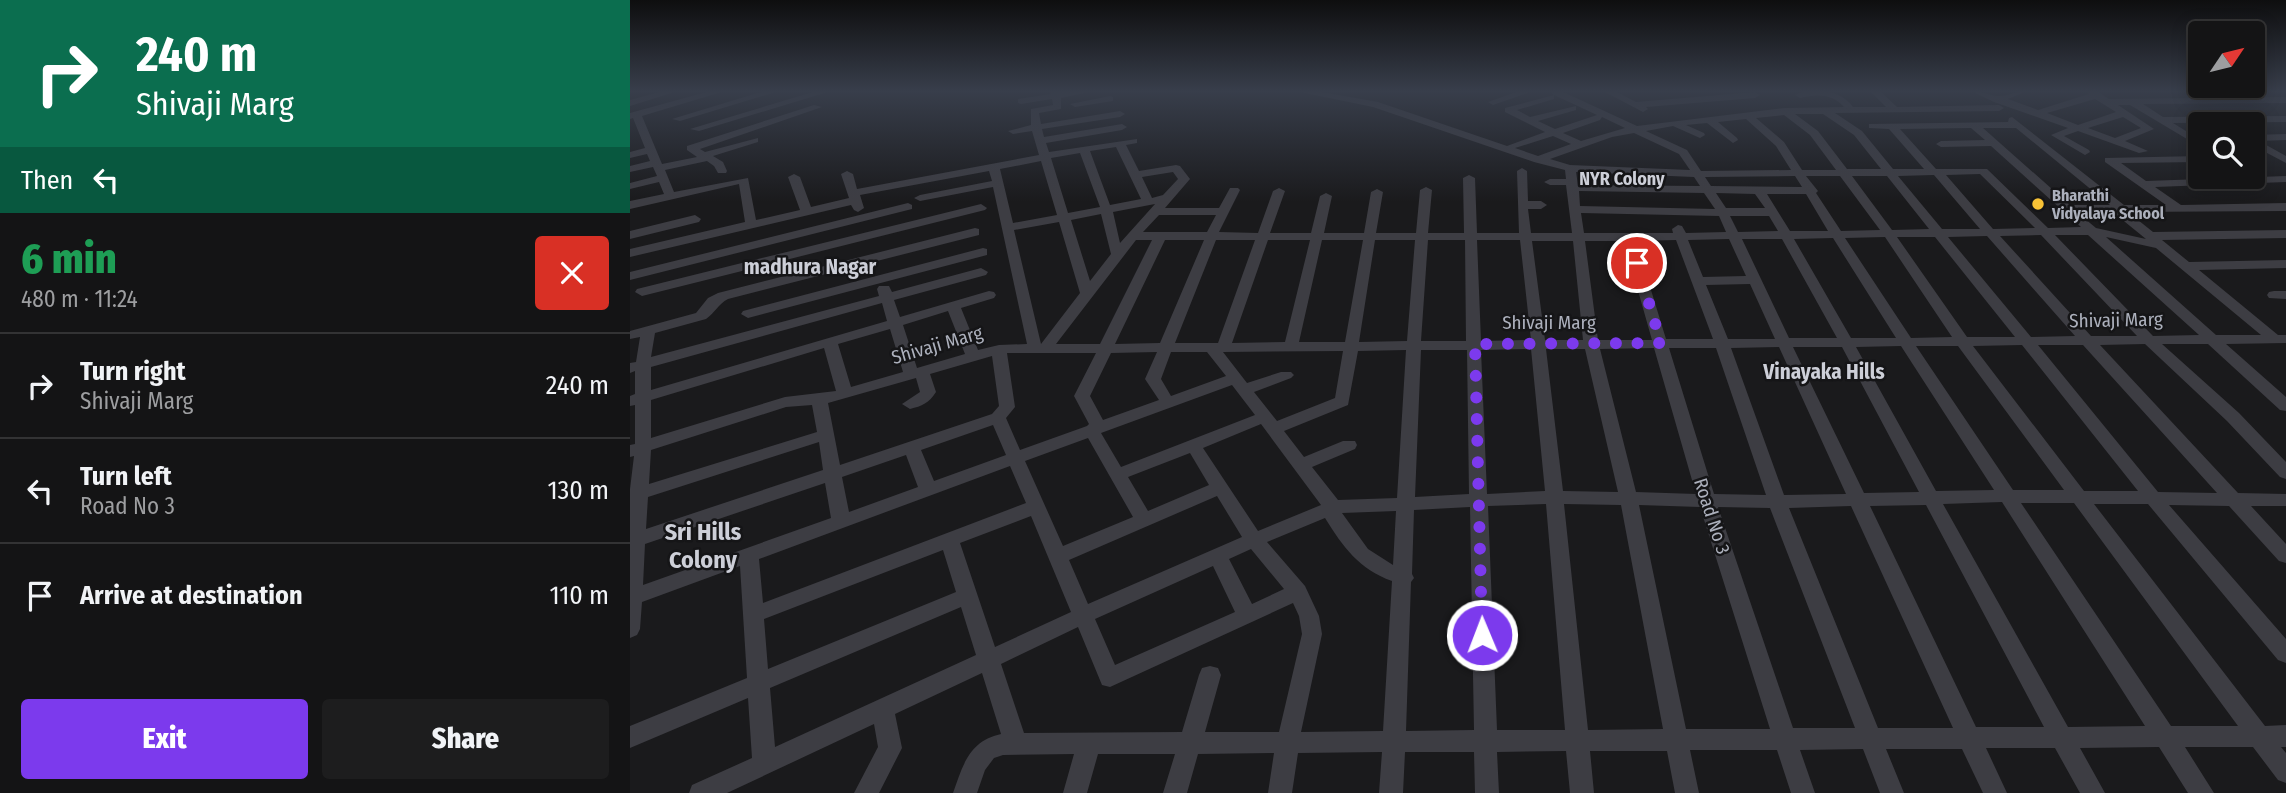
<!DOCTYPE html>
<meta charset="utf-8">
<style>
body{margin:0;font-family:"Fira Sans Condensed",sans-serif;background:#1d1d1e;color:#f1f3f6;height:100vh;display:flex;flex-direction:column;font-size:26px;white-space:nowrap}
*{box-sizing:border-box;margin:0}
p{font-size:23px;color:#9d9ea0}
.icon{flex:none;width:38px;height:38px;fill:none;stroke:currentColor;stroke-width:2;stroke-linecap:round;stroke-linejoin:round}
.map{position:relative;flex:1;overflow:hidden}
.drawer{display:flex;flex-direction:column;background:#141415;width:630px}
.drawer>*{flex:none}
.top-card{background:#0b6e4f;color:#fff;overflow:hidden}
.needle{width:46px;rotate:55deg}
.tools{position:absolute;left:1558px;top:21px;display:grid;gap:14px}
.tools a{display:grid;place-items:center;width:77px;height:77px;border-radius:7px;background:#141415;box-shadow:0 4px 18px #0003,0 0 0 2px #333334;font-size:35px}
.pin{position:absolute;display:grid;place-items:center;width:60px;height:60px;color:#fff;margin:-30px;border:4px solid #fff;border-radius:50%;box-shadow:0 2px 7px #0007}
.me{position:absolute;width:77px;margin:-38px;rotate:359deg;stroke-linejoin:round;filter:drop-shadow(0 0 5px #0008)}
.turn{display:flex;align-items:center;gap:24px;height:147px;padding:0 21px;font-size:32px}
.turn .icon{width:91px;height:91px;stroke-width:2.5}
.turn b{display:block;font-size:49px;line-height:60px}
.then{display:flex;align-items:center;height:66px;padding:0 21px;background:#0003;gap:14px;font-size:26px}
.round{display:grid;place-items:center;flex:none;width:74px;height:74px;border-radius:7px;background:#1d1d1e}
.head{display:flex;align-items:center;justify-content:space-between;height:119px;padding:0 21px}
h1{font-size:42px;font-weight:800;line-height:52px;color:#1e9e55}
.button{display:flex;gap:14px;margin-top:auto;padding:14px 21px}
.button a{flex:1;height:80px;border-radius:7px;background:#7c3aed;color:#fff;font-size:28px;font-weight:800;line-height:80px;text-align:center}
.button a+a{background:#1d1d1e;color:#f1f3f6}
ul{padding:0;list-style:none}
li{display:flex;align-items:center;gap:21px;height:105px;padding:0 21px;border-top:2px solid #333334}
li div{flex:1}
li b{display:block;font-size:26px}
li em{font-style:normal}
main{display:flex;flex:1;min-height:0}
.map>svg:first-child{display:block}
</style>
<main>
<section class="drawer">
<div class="top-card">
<div class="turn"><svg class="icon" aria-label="right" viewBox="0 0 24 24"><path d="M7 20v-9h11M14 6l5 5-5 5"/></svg><div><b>240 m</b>Shivaji Marg</div></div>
<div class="then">Then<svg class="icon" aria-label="left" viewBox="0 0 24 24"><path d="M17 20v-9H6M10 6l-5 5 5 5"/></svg></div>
</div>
<div class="head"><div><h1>6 min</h1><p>480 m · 11:24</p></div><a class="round" style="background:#d93025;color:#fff"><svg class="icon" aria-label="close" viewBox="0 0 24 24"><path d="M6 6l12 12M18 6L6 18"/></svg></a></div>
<ul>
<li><svg class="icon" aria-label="right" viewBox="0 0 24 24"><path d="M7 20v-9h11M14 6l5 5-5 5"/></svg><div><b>Turn right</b><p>Shivaji Marg</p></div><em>240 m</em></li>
<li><svg class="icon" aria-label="left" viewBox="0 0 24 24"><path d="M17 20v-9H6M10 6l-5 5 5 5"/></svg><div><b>Turn left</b><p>Road No 3</p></div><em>130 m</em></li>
<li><svg class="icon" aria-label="arrive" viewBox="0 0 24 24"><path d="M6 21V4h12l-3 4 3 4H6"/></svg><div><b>Arrive at destination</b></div><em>110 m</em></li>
</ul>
<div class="button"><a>Exit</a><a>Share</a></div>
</section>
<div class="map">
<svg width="1656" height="793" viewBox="0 0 1656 793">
<rect width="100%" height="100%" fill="#1a1a1c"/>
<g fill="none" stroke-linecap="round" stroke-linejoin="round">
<!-- minor -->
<path fill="#3d3d43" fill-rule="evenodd" d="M33,91H48L0,106V100Z
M80,91H95L12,116L32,164L67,157L57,150V146L184,105L192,107L70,149L75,152L128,138V142L83,156L93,162L97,171L96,173H88L84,166L77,161L35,170L44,192L118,178L126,220L170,210L158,177L164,174L170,177L181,207L219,198L211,174L217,171L223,174L227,189L409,155L402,131L383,134L378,131L401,125V109L423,105L422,99L391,104L388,103V99L421,94L420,91H464L431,98V109L409,113L411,124L490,111L495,114L490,117L412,129L414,137L492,124L497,127L492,130L416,143L419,152L507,139V143L496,145L509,171L546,165L550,166L560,179L535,208H589L600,188H608L610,190L589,232L628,233L643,191L649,188L655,191L640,233H681L690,196L696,193L702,196L694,233H734L741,192L747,189L753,192L746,233H786L790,190L796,187L802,190L798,233H834L833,178L839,175L845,178L847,233H889L887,171L892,168L897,171L898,201H911L917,205L911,209H898L901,233H942L936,185H920L914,182L920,179H936L935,170L904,162L743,107L665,91H686L748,102L877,146L915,132L875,112V108L924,95L919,91H931L1007,126L1155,108L1214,107C1202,93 1186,94 1170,98L1165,95C1183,85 1212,91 1223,107H1256L1240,91H1250L1267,107L1369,105L1374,108L1369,111L1205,113L1232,131L1263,169H1294L1259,129L1239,128V124L1378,122L1379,118L1382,117L1494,205H1536L1475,162V158L1570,156V162L1491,163L1516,181L1656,176V182L1525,187L1551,205L1656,203V211L1498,212L1523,232L1656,230V238L1532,240L1559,262L1656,260V268L1569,270L1648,335H1656V343L1596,344L1656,397V411L1650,410L1578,344H1532L1609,413L1656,462V479L1650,477L1597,421L1515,344L1470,345L1608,493L1656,494V506H1621L1656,544V563L1649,561L1599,506L1539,505L1656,639V663L1648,660L1518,504H1464L1635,726L1656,725V747H1651L1656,753V783L1648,780L1623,747H1555L1584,793H1558L1529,747L1450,748L1475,793H1450L1425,748H1356L1377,793H1353L1332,749H1256L1274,793H1250L1233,749L1170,750L1185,793H1161L1147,750H1060L1069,793H1045L1037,751H960L964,793H940L936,751L867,752L869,793H845L844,752H775L773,793H749L752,752L668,753L662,793H638L644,753L568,754L557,793H533L545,754H468L457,793H433L444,754L373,755L364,758L355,770L347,793H323C333,765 339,741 371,734L352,673L265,714L272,748L249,793H224L248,747L244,724L97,793H59L62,785L122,758L118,698L0,748V726L117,678L110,566L12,602L10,629L7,635L0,638V489L4,456L0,457V445L5,444V405L0,406V396L5,394V371L0,373V363L6,362L10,337L0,339V331L66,313L78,298L88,293L345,228L349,229V235L98,299C88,304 85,313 76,319L25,333L21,357L249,296L247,289L249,286H259L262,292L351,268L358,272L356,275L264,300L270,317L359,291L364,292L366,295L364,298L331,308L348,350L369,345L397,344L363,187L290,201L284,198L290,195L362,181L359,171L230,195L234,208L228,212L224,210L221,205L0,257V249L115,222L109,184L0,209V201L34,194L29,182L0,189V183L27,176L23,167L0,172V166L20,161L17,154L0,158V152L15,148L3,118L0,119V113ZM924,95L967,115L925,129L908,121L946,110V106L900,117L887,110L924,99ZM1165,114H1193L1224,135L1251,169H1217L1188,131ZM1154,115L1180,135L1206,170H1172L1154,142L1126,118ZM972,117L995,128L951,141L933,133L970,120ZM1116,119L1146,146L1161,170L1071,171L1057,150L1016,131L1043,126L1070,138L1075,135L1074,133L1056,125L1077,123L1103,143L1108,140L1107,138L1088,122ZM1341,128L1355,140L1311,141L1306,144L1311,147L1361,146L1451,227L1418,228L1357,169H1306L1270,129ZM1353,128H1386L1480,205H1440ZM1004,133L1049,154L1060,170L940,165L920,159L982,137ZM923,136L941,144L908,156L885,148ZM486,147L511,199L480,205L460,151ZM450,153L470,207L438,213L421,158ZM411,161L427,215L383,223L370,169ZM543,172L548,179L533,195L522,198L512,177ZM946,172L1064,177L1070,186L948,185ZM1350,174L1405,228L1363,229L1316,175ZM1303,175H1304L1350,229H1312L1268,176ZM1165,176L1172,187L1081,186L1075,177ZM1176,176H1210L1250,230L1211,231L1186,193L1188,191ZM1222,176H1257L1299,229L1262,230ZM949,191L1074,193L1085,209L950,206ZM1086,193L1125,194L1135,208H1096ZM1137,194H1176L1198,231H1160ZM525,204L490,243L483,212ZM951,213L1089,216L1096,232L1056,233L1052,226L1048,225L1042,229L1043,233H954ZM1448,213H1484L1516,239L1466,228ZM471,214L481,254L460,281L441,220ZM529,215H586L577,232H513ZM1100,216H1139L1148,231L1108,232ZM429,222L450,293L411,344L384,230ZM1411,235L1507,336H1461L1370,236ZM1425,235H1458L1569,335L1523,336ZM1357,236L1445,336L1401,337L1318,237ZM1255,237L1322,337L1281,338L1215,238ZM1267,237H1305L1385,337H1337ZM1476,237L1526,248L1631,335H1586ZM1203,238L1266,338H1221L1164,239ZM1099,239L1116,276L1073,277L1058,240ZM1112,239H1152L1207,338H1159ZM506,240H522L470,344H426ZM535,240H574L530,343L485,344ZM586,240H625L588,343H545ZM638,240H680L655,342L602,343ZM692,240H733L715,342H669ZM745,240H785L777,341L729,342ZM798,240H835L836,341H791ZM847,240H890L901,340L851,341ZM1046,240L1083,339H1036L1006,241ZM902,241H943L953,340H915ZM955,241H994L1022,340H968ZM1120,284L1145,339H1098L1076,285ZM252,303L257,321L21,390V367ZM318,311L335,354L287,368L273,325ZM260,329L273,372L221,387L208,344ZM1392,345L1508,491H1454L1343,346ZM1408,345H1453L1587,493L1528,492ZM1271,346L1364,490L1306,491L1226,347ZM1286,346H1328L1434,490H1383ZM1149,347L1216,494L1154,495L1101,348ZM1163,347H1212L1289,492L1234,493ZM194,348L206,391L155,397L21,438V400ZM1024,348L1066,494L1006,492L970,349ZM1039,348H1086L1136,495L1084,494ZM901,349L915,491L857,494L851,350ZM916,349H955L988,492L933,491ZM776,350L767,498L708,500L682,467L725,449L727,445L725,441H713L674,457L654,431L718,405L728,351ZM791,350H837L839,494L785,497ZM713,351L705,398L647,421L624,392L661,378L664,375L661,372H651L617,383L593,352ZM527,352L515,379L529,400L473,420L460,396L481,353ZM541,352H577L596,376L541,396L531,379ZM377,353H466L444,396L459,424L457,426L390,450L376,418L385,407ZM362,356L369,406L362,414L210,465L198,403L286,378L290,392L272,404L280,409C292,406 299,403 306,392L300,374ZM602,385L625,415L491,467L471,433ZM182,405L187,432L19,484L21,450L156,407ZM631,424L691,505L628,531L573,448ZM363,425L376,455L304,481L291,450ZM458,438L503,517L433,546L395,461ZM189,442L193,470L16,529L18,497ZM560,453L579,485L518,511L498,477ZM276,455L288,487L219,512L212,477ZM380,466L396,503L133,603L129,559ZM195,483L201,518L13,585L15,544ZM587,496L612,537L458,604L439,560ZM1372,502L1515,726L1438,727L1313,504ZM1391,503H1444L1608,726H1541ZM916,504L935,730H867L858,506ZM934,504L991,505L1033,729L958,730ZM1009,505L1070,507L1140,729H1056ZM1296,505L1414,727H1346L1240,506ZM1221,506L1323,728H1248L1159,508ZM840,507L844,730L776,731L781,582L784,578L782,574L784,510ZM1088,507L1140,508L1225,728H1163ZM766,511L763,565L738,549L712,513ZM401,516L441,612L365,647L330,543ZM695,518C713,547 729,569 762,581L753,731L671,732L692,634L689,616L675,586L637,542ZM621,549L654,589L622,604L599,559ZM313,550L326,592L138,669L134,619ZM583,566L605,612L485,665L465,619ZM663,603L669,616L672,634L649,732H575L591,675L588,668L580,666L572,668L569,675L552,732L394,733L371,664L448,627L472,685L480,687ZM331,607L346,655L145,747L140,688Z
M134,91H149L50,121L42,119Z
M186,91H201L69,131L60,129Z
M889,91H903L863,105L858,102Z
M973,91H985L1006,102L1125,92L1130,95L1125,98L1016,107L1018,109L1013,112Z
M1341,91C1351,91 1361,96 1369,96C1378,96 1387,91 1397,91L1378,99L1408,110L1459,94L1456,91H1467L1479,99L1656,97V103L1513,104L1533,117L1656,116V122L1543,123L1564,136H1570V142H1562L1500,105H1488L1524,129L1495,141L1518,151L1509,153L1448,131L1434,136L1459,150L1460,152L1455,155L1421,135L1438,128L1364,102ZM1465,99L1486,112L1448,125L1417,113ZM1493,117L1511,128L1485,138L1458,128Z
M480,96L483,97V101L445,107L440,104Z
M1656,134V140L1629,141L1656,156V163L1622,145V135Z
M278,203L282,205V209L0,280V272Z
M351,204L357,208L355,210L12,296L5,292L7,289Z
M65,215L71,219L69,222L0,239V231Z
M353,248L357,249V255L118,318L111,314L113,311Z
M1644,291H1656V299L1639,298L1637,295L1639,292Z"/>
</g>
<!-- sky -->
<linearGradient id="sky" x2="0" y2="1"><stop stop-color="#0e0e0f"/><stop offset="0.45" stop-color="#383e4b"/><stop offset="1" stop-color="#383e4b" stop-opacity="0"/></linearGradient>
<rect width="1656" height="202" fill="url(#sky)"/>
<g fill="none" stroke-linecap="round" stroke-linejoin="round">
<!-- route -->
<path stroke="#7c3aed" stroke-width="12" stroke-dasharray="0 21.6" d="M852,635L845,344L1031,343L1007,263"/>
</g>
<!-- markers -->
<circle fill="#f8c236" stroke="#151517" stroke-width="2.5" cx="1408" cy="204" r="7"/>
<g text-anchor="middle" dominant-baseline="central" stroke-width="5" stroke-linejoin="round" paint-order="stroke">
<!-- far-poi labels -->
<g font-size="16" font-weight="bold" fill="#acb0bc" stroke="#151517" text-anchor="start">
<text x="1422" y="195">Bharathi<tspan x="1422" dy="18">Vidyalaya School</tspan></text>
</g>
<!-- far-neighbourhood labels -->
<g font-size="18" font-weight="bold" fill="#cdcfd8" stroke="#151517">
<text x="992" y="179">NYR Colony</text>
</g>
<!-- street labels -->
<g font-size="19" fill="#acb0bc" stroke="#151517">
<text transform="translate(1486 320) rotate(-1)">Shivaji Marg</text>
<text x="919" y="322">Shivaji Marg</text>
<text transform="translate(307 345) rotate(-16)">Shivaji Marg</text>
<text transform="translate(1082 516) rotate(72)">Road No 3</text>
</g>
<!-- neighbourhood labels -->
<g font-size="21" font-weight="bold" fill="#cdcfd8" stroke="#151517">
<text x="180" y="267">madhura Nagar</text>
<text x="1194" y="372">Vinayaka Hills</text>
</g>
<!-- near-neighbourhood labels -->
<g font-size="24" font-weight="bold" fill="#cdcfd8" stroke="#151517">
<text x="73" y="532">Sri Hills<tspan x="73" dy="28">Colony</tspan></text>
</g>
</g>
</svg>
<div class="tools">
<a><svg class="needle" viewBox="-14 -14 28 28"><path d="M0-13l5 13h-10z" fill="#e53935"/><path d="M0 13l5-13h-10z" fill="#9d9ea0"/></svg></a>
<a><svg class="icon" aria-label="search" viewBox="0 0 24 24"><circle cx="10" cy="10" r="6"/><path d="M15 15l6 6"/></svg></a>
</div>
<div class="pin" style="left:1007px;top:263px;background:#d93025"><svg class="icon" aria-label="arrive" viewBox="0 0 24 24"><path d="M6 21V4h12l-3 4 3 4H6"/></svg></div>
<svg class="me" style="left:852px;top:635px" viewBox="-20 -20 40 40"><circle r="17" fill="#7c3aed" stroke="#fff" stroke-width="3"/><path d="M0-11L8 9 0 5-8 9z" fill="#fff"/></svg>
</div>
</main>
